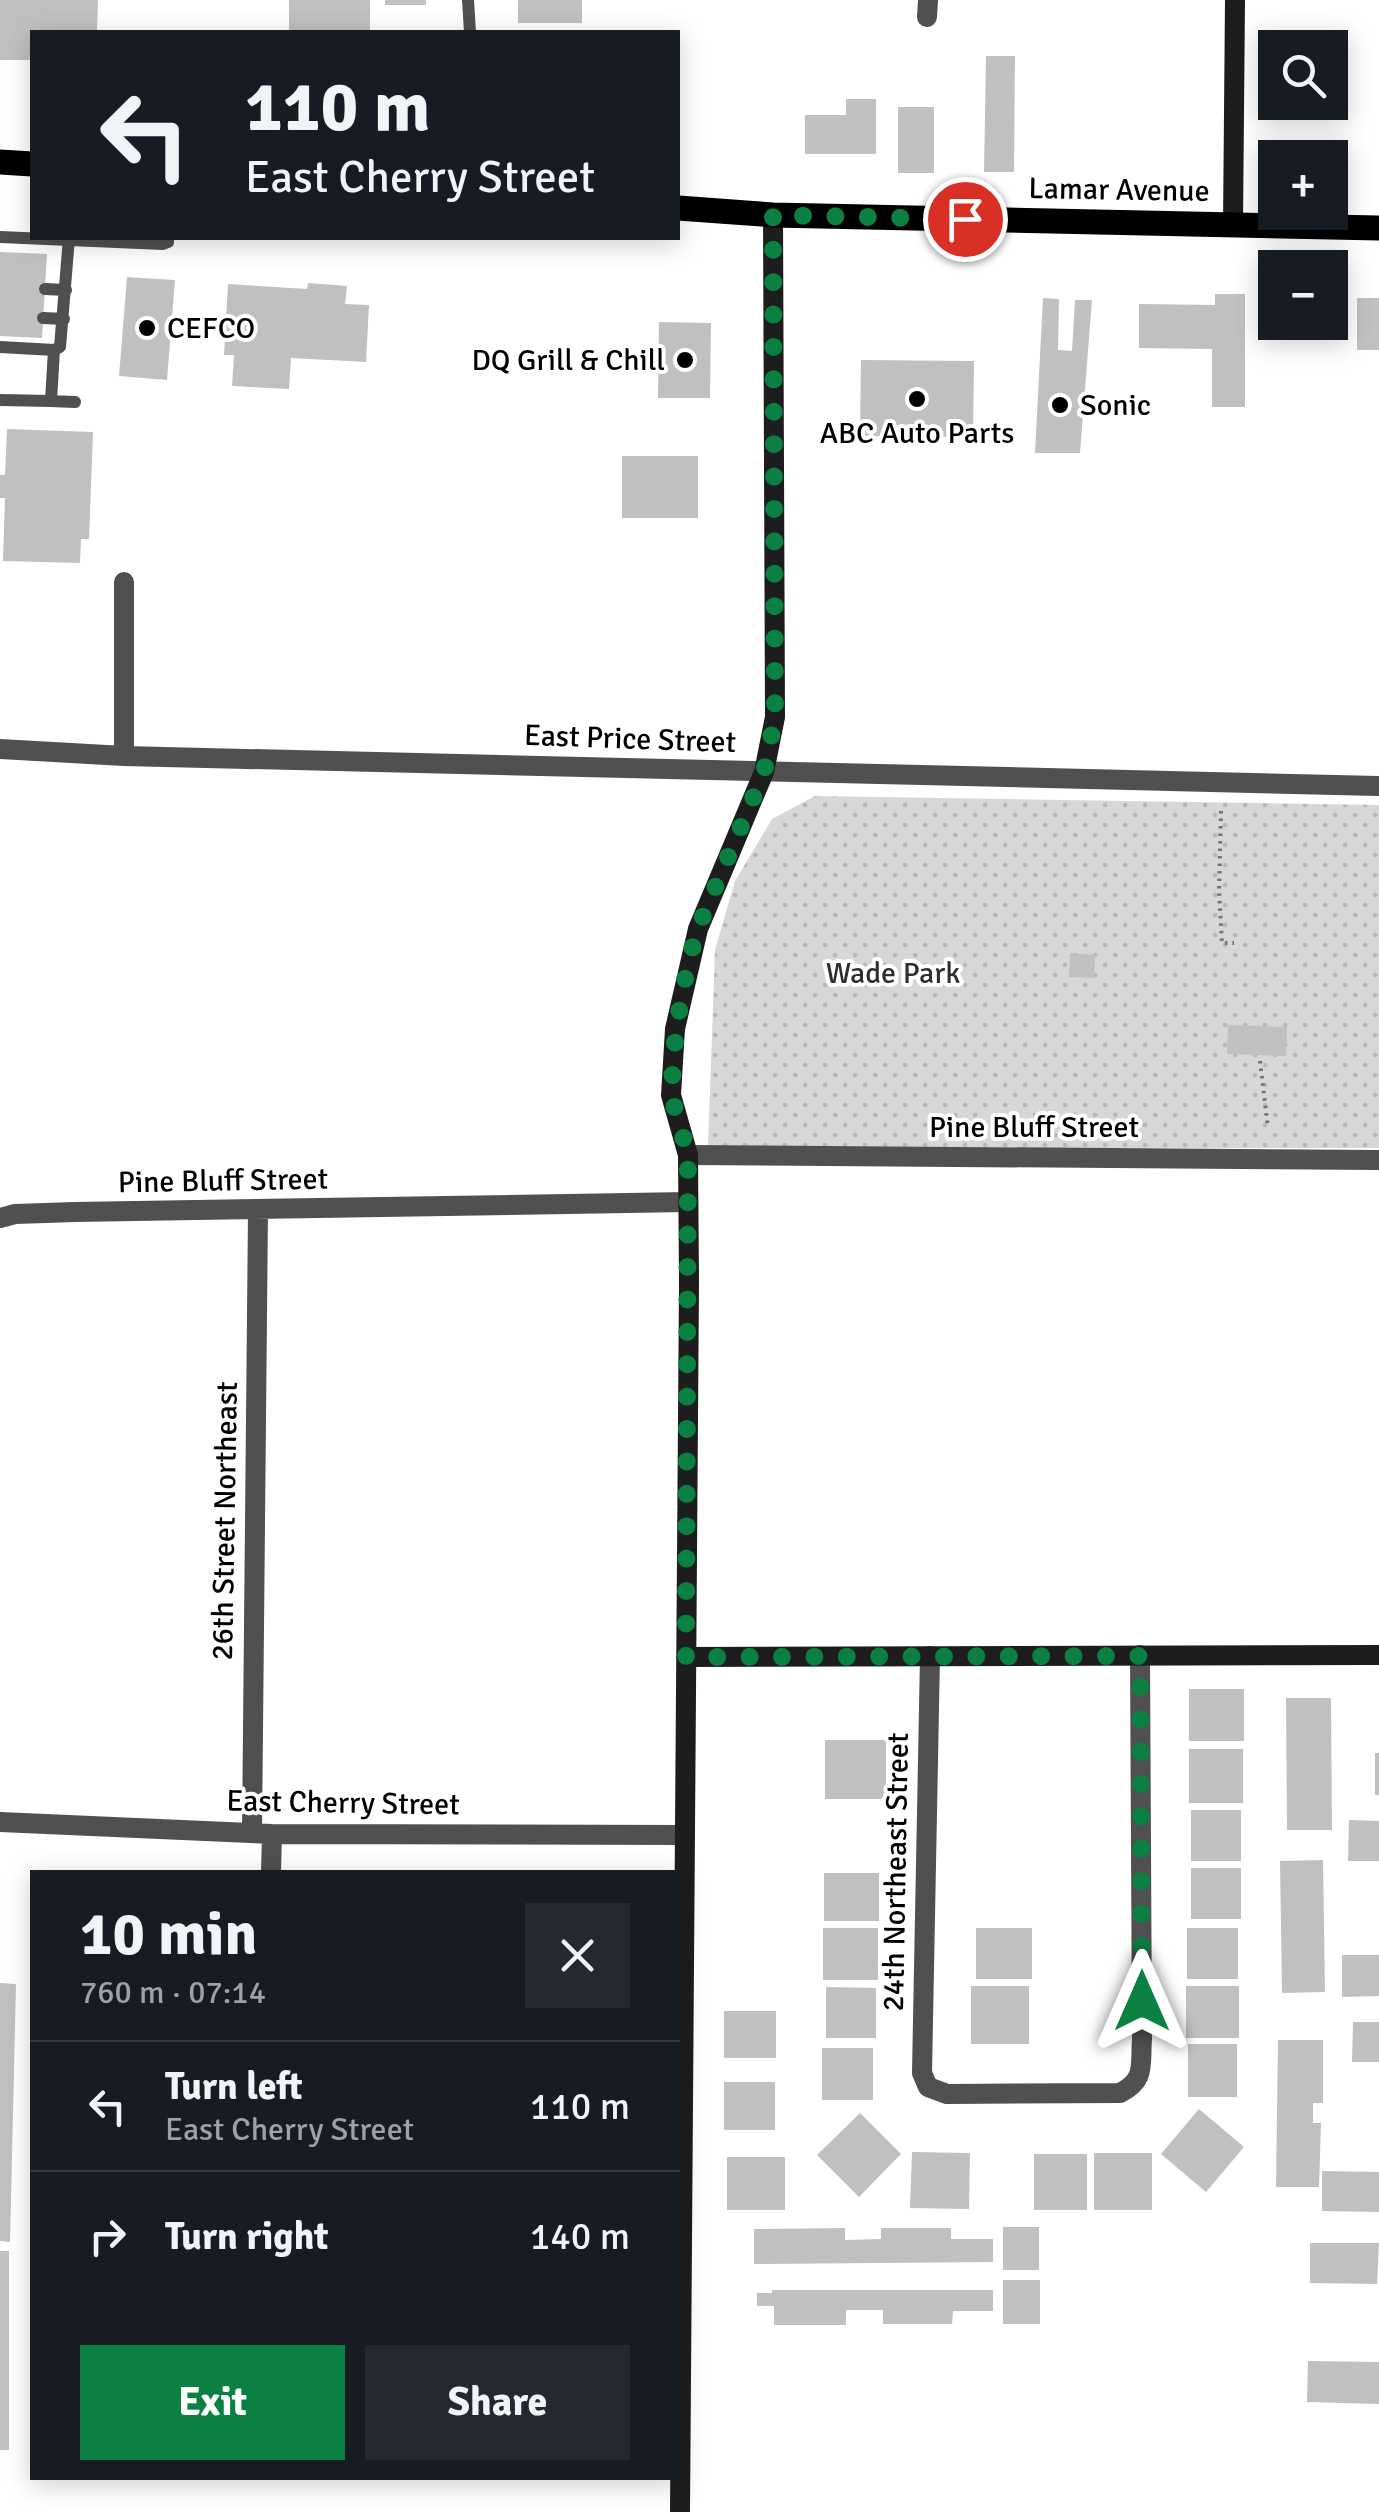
<!DOCTYPE html>
<meta charset="utf-8">
<style>
body{margin:0;font-family:Signika,sans-serif;background:#242831;color:#f1f3f6;height:100vh;display:flex;flex-direction:column;font-size:38px;white-space:nowrap}
*{box-sizing:border-box;margin:0}
p{font-size:32px;color:#9ea1a6}
.icon{flex:none;width:55px;height:55px;fill:none;stroke:currentColor;stroke-width:2;stroke-linecap:round;stroke-linejoin:round}
.map{position:relative;flex:1;overflow:hidden}
.side{position:absolute;left:30px;top:1870px;width:650px;height:610px;display:flex;flex-direction:column;background:#171b24;border-radius:0px;box-shadow:0 5px 25px #0003}
.side>*{flex:none}
.banner{position:absolute;left:30px;top:30px;width:650px;height:210px;border-radius:0px;box-shadow:0 5px 25px #0003;background:#171b24;color:#f1f3f6;overflow:hidden}
.fabs{position:absolute;left:1258px;top:30px;display:grid;gap:20px}
.fabs a{display:grid;place-items:center;width:90px;height:90px;border-radius:0px;background:#171b24;box-shadow:0 5px 25px #0003;font-size:50px}
.pin{position:absolute;display:grid;place-items:center;width:85px;height:85px;color:#fff;margin:-42px;border:5px solid #fff;border-radius:50%;box-shadow:0 2px 10px #0007}
.me{position:absolute;width:110px;margin:-55px;rotate:0deg;stroke-linejoin:round;filter:drop-shadow(0 0 8px #0008)}
.turn{display:flex;align-items:center;gap:35px;height:210px;padding:0 50px;font-size:45px}
.turn .icon{width:130px;height:130px;stroke-width:2.5}
.turn b{display:block;font-size:70px;line-height:85px}
.round{display:grid;place-items:center;flex:none;width:105px;height:105px;border-radius:0px;background:#242831}
.summary{display:flex;align-items:center;justify-content:space-between;height:170px;padding:0 50px}
h1{font-size:60px;font-weight:700;line-height:75px}
.button{display:flex;gap:20px;margin-top:auto;padding:20px 50px}
.button a{flex:1;height:115px;border-radius:0px;background:#0b8043;color:#fff;font-size:40px;font-weight:700;line-height:115px;text-align:center}
.button a+a{background:#242831;color:#f1f3f6}
ul{padding:0;list-style:none}
li{display:flex;align-items:center;gap:30px;height:130px;padding:0 50px;border-top:2px solid #363941}
li div{flex:1}
li b{display:block;font-size:38px}
li em{font-style:normal}
.map>svg:first-child{display:block}
</style>
<div class="map">
<svg width="1379" height="2512" viewBox="0 0 1379 2512">
<defs>
<pattern id="park-dots" width="8" height="8" patternUnits="userSpaceOnUse" patternTransform="scale(2.5)"><rect width="8" height="8" fill="#d7d7d7"/><path d="M2 2h.1M6 6h.1" fill="none" stroke="#b7b7b7" stroke-width="1.8" stroke-linecap="round"/></pattern>
</defs>
<rect width="100%" height="100%" fill="#fff"/>
<!-- park -->
<path fill="url(#park-dots)" d="M815,796L1379,805V1148H708L715,950L735,881L772,819Z"/>
<!-- building -->
<path fill="#c0c0c0" d="M0,0H98L97,32H32V60H0Z
M289,0H370V32H289Z
M385,0H426V5H385Z
M518,0H582V23H518Z
M986,56H1015L1014,172H984Z
M846,99H876V154H805V115H846Z
M898,107H934V173H898Z
M0,252L47,254L42,338L0,336Z
M127,277L175,280L167,380L119,376Z
M308,283L347,286L345,304L369,305L366,362L291,358L289,389L232,386L234,355H224L228,284L307,289Z
M1215,294H1245V407H1212V349L1139,348V304L1215,305Z
M1043,298L1059,299L1058,350L1072,351L1075,300H1092L1080,453H1035Z
M1357,298H1379V350H1357Z
M659,322L711,323L710,398H658Z
M861,360L974,361L973,437L860,436Z
M7,429L93,432L89,539H81L80,563L3,561L5,498H0V475H5Z
M622,456H698V518H622Z
M1070,953L1095,955L1094,978L1069,977Z
M1228,1025L1287,1027L1286,1056L1227,1054Z
M1189,1689H1244V1741H1189Z
M1286,1698H1331L1332,1830H1287Z
M825,1740H886V1799H825Z
M1189,1749H1243V1803H1189Z
M1375,1753H1379V1795H1375Z
M1191,1810H1241V1861H1191Z
M1349,1820L1379,1821V1861H1348Z
M1323,1860L1325,1992L1282,1993L1280,1861Z
M1191,1868H1241V1919H1191Z
M824,1873H879V1921H824Z
M823,1928H878V1980H823Z
M976,1928H1032V1979H976Z
M1187,1928H1238V1979H1187Z
M1342,1955H1379V1996L1342,1997Z
M0,1983L16,1984L10,2242L0,2241Z
M971,1986H1029V2044H971Z
M1186,1986H1239V2038H1186Z
M826,1987L876,1988V2038H826Z
M724,2011H776V2058H724Z
M1353,2022H1379V2062H1352Z
M1278,2040H1323V2103H1313V2123H1321L1319,2187H1276Z
M1188,2044H1237V2097H1188Z
M822,2048H873V2100H822Z
M724,2082H775V2130H724Z
M1199,2109L1244,2147L1206,2192L1161,2154Z
M860,2113L901,2154L859,2197L817,2155Z
M912,2152L970,2153L969,2209L910,2208Z
M1094,2153H1152V2210H1094Z
M1034,2154H1087V2210H1034Z
M727,2157H785V2210H727Z
M1322,2171L1379,2172V2212L1322,2211Z
M1003,2227H1039V2270H1003Z
M845,2228V2240L881,2239V2228H951V2239H993V2262L754,2264V2229Z
M1310,2243H1379L1377,2284L1310,2283Z
M0,2251H9V2450H0Z
M1003,2280H1040V2324H1003Z
M772,2290H993V2311H953L952,2324H883V2310H846V2325H774V2306H757V2293H772Z
M1308,2361L1379,2362V2404L1307,2402Z"/>
<g fill="none" stroke-linecap="round" stroke-linejoin="round">
<!-- path -->
<path stroke="#727272" stroke-width="4" stroke-dasharray="2.5 5" stroke-linecap="butt" d="M1221,811L1219,891L1222,943H1234
M1260,1061L1268,1128"/>
<!-- lane -->
<path stroke="#505050" stroke-width="12" d="M468,0L470,32
M0,237L163,244L168,242V238
M45,289L66,290
M43,318L64,319
M0,347L54,350L60,347L69,238
M0,400L51,401L54,350
M51,401L75,402"/>
<!-- street -->
<path stroke="#505050" stroke-width="20" d="M927,17L928,0
M124,582V756
M0,749L124,756L1379,786
M688,1155L1379,1160
M0,1218L15,1214L75,1212L687,1202
M930,1656L922,2073L928,2087L947,2094L1120,2093C1146,2080 1140,2066 1142,2039L1140,1655
M0,1822L272,1834L685,1835
M252,1833L258,1211
M271,1872L272,1834"/>
<!-- secondary -->
<path stroke="#1d1d1d" stroke-width="20" d="M1233,225L1235,0
M686,1657L1379,1655
M680,2512L689,1282L688,1155L671,1095L675,1029L698,929L764,772L775,717L773,215"/>
<!-- primary -->
<path stroke="#000" stroke-width="25" d="M0,162L32,164
M678,208L773,215L1379,228"/>
</g>
<g fill="none" stroke-linecap="round" stroke-linejoin="round">
<!-- route -->
<path stroke="#0b8043" stroke-width="18" stroke-dasharray="0 32.4" d="M965,219L773,215L775,718L764,772L698,928L688,963L676,1029L671,1095L688,1154L686,1657L1140,1656L1142,2001"/>
</g>
<!-- markers -->
<g fill="#000" stroke="#fff" stroke-width="4">
<circle cx="147" cy="328" r="10"/>
<circle cx="685" cy="360" r="10"/>
<circle cx="917" cy="399" r="10"/>
<circle cx="1060" cy="405" r="10"/>
</g>
<g text-anchor="middle" dominant-baseline="central" stroke-width="8" stroke-linejoin="round" paint-order="stroke">
<!-- street labels -->
<g font-size="30" fill="#000" stroke="#fff">
<text transform="translate(1119 190) rotate(1)">Lamar Avenue</text>
<text transform="translate(630 739) rotate(2)">East Price Street</text>
<text x="1034" y="1127">Pine Bluff Street</text>
<text transform="translate(223 1181) rotate(-1)">Pine Bluff Street</text>
<text transform="translate(225 1521) rotate(-89)">26th Street Northeast</text>
<text transform="translate(343 1803) rotate(1)">East Cherry Street</text>
<text transform="translate(896 1872) rotate(-89)">24th Northeast Street</text>
</g>
<!-- poi labels -->
<g font-size="30" fill="#000" stroke="#fff" text-anchor="start">
<text x="167" y="328">CEFCO</text>
<text x="665" y="360" text-anchor="end">DQ Grill &amp; Chill</text>
<text x="1080" y="405">Sonic</text>
<text x="917" y="433" text-anchor="middle">ABC Auto Parts</text>
</g>
<!-- park labels -->
<g font-size="30" fill="#2e2e2e" stroke="#fff">
<text x="893" y="973">Wade Park</text>
</g>
</g>
</svg>
<div class="fabs">
<a><svg class="icon" aria-label="search" viewBox="0 0 24 24"><circle cx="10" cy="10" r="6"/><path d="M15 15l6 6"/></svg></a>
<a>+</a>
<a>−</a>
</div>
<div class="pin" style="left:965px;top:219px;background:#d93025"><svg class="icon" aria-label="arrive" viewBox="0 0 24 24"><path d="M6 21V4h12l-3 4 3 4H6"/></svg></div>
<svg class="me" style="left:1142px;top:2001px" viewBox="-20 -20 40 40"><path d="M0-17L14 15 0 8-14 15z" fill="#0b8043" stroke="#fff" stroke-width="4"/></svg>
<div class="banner">
<div class="turn"><svg class="icon" aria-label="left" viewBox="0 0 24 24"><path d="M17 20v-9H6M10 6l-5 5 5 5"/></svg><div><b>110 m</b>East Cherry Street</div></div>
</div>
<section class="side">
<div class="summary"><div><h1>10 min</h1><p>760 m · 07:14</p></div><a class="round"><svg class="icon" aria-label="close" viewBox="0 0 24 24"><path d="M6 6l12 12M18 6L6 18"/></svg></a></div>
<ul>
<li><svg class="icon" aria-label="left" viewBox="0 0 24 24"><path d="M17 20v-9H6M10 6l-5 5 5 5"/></svg><div><b>Turn left</b><p>East Cherry Street</p></div><em>110 m</em></li>
<li><svg class="icon" aria-label="right" viewBox="0 0 24 24"><path d="M7 20v-9h11M14 6l5 5-5 5"/></svg><div><b>Turn right</b></div><em>140 m</em></li>
</ul>
<div class="button"><a>Exit</a><a>Share</a></div>
</section>
</div>
